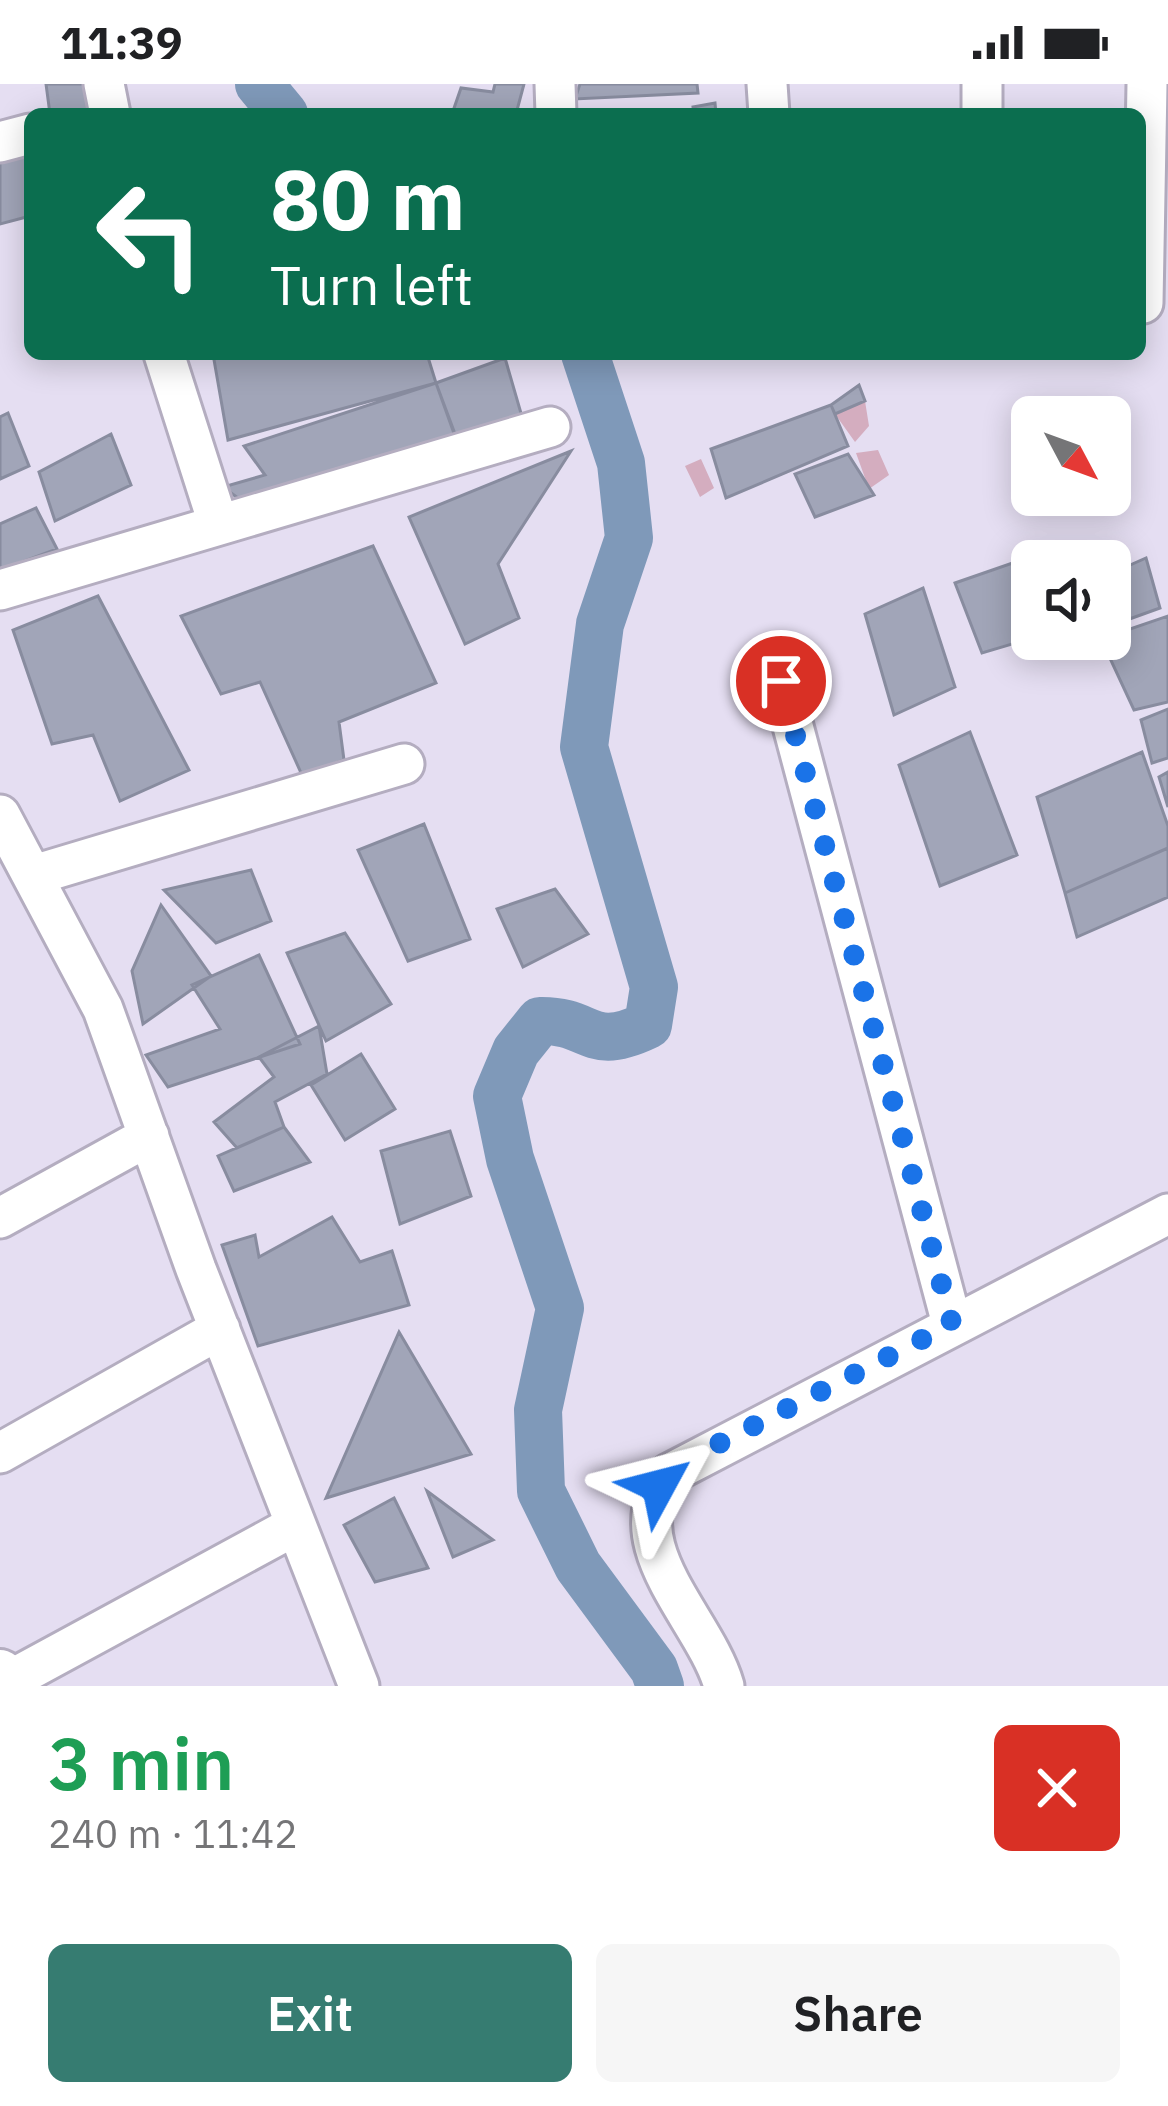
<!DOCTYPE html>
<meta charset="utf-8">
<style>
body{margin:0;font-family:"IBM Plex Sans",sans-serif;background:#f6f6f6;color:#202124;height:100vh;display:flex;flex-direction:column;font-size:45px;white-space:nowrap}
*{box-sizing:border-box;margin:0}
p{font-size:39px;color:#757577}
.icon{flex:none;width:66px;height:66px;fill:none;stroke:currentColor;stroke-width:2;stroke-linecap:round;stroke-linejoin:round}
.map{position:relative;height:1602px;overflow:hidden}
.sheet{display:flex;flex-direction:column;background:#fff;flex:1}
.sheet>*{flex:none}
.top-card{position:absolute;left:24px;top:24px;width:1122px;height:252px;border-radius:18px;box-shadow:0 6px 30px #0003;background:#0b6e4f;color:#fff;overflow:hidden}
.needle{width:78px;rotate:131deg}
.fabs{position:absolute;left:1011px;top:312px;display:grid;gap:24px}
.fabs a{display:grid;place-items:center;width:120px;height:120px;border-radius:18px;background:#fff;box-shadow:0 6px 30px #0003;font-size:60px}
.pin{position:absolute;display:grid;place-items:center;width:102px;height:102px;color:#fff;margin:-51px;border:6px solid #fff;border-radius:50%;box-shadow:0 3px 12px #0007}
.me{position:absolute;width:132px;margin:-66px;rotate:52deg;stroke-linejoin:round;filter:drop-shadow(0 0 9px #0008)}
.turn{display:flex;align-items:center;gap:42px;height:252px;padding:0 48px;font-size:54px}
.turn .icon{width:156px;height:156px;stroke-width:2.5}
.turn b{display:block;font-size:84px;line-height:102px}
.round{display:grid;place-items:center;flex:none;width:126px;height:126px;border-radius:18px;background:#f6f6f6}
.overview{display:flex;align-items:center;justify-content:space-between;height:204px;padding:0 48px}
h1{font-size:72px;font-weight:600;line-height:90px;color:#1e9e55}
.primary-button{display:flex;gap:24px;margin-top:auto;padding:24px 48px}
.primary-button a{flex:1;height:138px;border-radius:18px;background:#367c71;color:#fff;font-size:48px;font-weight:600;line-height:138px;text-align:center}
.primary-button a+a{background:#f6f6f6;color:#202124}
.status{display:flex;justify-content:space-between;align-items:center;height:84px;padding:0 60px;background:#fff;direction:ltr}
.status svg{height:33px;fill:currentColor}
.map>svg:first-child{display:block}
</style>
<div class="status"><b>11:39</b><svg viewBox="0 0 49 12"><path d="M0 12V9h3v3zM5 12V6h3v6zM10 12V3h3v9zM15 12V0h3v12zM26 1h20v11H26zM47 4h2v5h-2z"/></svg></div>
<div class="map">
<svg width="1168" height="1602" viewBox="0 0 1168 1602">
<rect width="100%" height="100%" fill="#e5def2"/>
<!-- green -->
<path fill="#d4adbf" d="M865,317L869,342L855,358L835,330Z
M878,366L889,391L869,405L856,369Z
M701,375L714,404L700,413L685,382Z"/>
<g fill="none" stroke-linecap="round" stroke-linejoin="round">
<!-- river -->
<path stroke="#7f99b9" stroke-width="48" d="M259,0L284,30
M585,270L621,379L629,454L600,540L584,663L654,903L648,941C588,970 593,936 540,937L516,967L497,1012L510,1075L560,1224L538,1326L541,1407L578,1482L654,1585L660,1602"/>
</g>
<!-- building -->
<path fill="#a1a5b8" stroke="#888c9f" stroke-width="3" d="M46,0H87L93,30H50Z
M495,0H524L516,30H452L461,4L493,8Z
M580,0H697L698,9L575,15Z
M715,19L716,30H694L693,23Z
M30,65V132L0,140V73Z
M213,270H427L436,299L228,356Z
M505,274L525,343L461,366L436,299Z
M436,299L456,355L242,417L223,403L265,391L244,362Z
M859,301L865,317L835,330L831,321Z
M831,321L848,362L726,414L711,365Z
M8,329L29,382L0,395V333Z
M111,350L131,401L55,437L39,388Z
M571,367L498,480L519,534L465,560L409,433Z
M848,370L874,411L815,433L795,390Z
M36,424L57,465L0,486V440Z
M1070,459L1077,477H1032V554L982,569L955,499Z
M373,462L436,599L339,638L344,676L302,691L260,598L221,610L181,532Z
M1146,474L1160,524L1110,542V490Z
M923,504L955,603L894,631L865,530Z
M98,512L189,686L120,717L93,651L52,660L13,546Z
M1168,532V618L1134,626L1101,555Z
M1168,625V674L1152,679L1141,636Z
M970,648L1017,771L940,802L899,681Z
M1142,668L1168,742V764L1065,809L1037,713Z
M1168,688V723L1159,693Z
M424,740L470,855L408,877L358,766Z
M1168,764V813L1077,853L1065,809Z
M251,786L271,837L216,859L164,806Z
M555,805L588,850L523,883L497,825Z
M161,821L211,892L143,940L132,887Z
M345,849L391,920L326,957L287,869Z
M259,871L300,960L168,1003L146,971L220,945L192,901Z
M319,942L327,990L275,1018L284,1043L237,1064L214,1038L274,993L259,973Z
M361,970L395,1025L345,1056L311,1001Z
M284,1043L310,1078L234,1107L218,1072Z
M450,1047L471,1112L400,1140L381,1067Z
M332,1133L360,1178L392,1167L409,1221L258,1262L222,1161L255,1151L259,1173Z
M399,1248L471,1370L326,1414Z
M427,1407L493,1456L453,1473Z
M394,1414L428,1484L375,1498L344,1441Z"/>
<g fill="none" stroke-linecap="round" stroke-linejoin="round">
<!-- minor casing -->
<g stroke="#b4adc0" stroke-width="45">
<path id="minor" d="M104,0L110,30
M555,0L556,30
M767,0L769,30
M982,30V0
M0,58L30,50
M1143,219L1147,0
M164,270L218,439
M0,506L550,343
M781,597L952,1240
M0,731L103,925L196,1185L359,1602
M34,791L404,680
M0,1134L149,1052
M0,1369L220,1245
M5,1599L296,1441
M724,1602C705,1534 614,1461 669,1390L1168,1130"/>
</g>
<!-- major casing -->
<g stroke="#b4adc0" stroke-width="54">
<path id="major" d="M0,1590L6,1602"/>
</g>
<!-- minor -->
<use href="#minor" stroke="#fff" stroke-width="39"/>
<!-- major -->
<use href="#major" stroke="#fff" stroke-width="48"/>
</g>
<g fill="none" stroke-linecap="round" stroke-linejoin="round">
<!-- route -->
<path stroke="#1a73e8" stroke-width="21" stroke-dasharray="0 37.8" d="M659,1402L681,1379L952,1240L781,597"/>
</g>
</svg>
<div class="fabs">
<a><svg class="needle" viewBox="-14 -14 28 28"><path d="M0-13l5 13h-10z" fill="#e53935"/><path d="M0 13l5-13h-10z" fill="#757577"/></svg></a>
<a><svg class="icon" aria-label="sound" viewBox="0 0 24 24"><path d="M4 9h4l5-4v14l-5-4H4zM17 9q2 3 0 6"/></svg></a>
</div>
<div class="pin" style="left:781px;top:597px;background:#d93025"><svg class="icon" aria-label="arrive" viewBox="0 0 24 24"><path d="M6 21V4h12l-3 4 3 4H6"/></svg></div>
<svg class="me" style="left:659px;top:1402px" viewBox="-20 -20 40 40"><path d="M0-17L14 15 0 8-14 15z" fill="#1a73e8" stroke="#fff" stroke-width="4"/></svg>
<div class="top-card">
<div class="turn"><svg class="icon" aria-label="left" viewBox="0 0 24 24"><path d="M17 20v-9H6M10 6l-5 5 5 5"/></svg><div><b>80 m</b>Turn left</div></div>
</div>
</div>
<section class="sheet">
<div class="overview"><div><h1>3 min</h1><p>240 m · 11:42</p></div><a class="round" style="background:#d93025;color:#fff"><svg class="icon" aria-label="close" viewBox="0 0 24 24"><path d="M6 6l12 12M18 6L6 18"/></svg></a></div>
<div class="primary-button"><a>Exit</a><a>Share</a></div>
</section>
